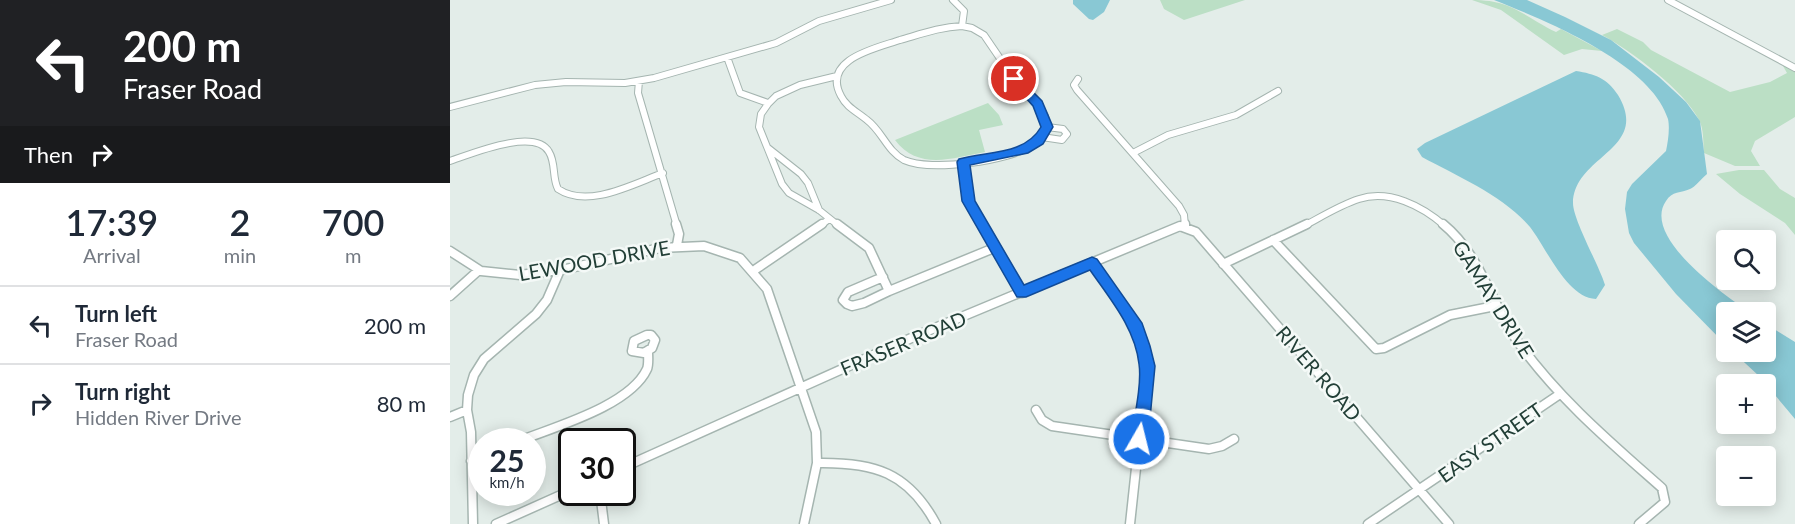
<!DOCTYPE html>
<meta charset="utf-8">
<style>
body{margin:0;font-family:Lato,sans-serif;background:#f2f2f3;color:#1f2937;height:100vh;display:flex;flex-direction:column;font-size:22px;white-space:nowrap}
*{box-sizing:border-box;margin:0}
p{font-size:20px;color:#747a83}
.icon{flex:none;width:33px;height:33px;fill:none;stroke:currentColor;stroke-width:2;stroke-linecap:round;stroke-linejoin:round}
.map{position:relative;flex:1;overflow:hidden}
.sheet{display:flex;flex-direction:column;background:#fff;width:450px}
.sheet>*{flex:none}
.banner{background:#202124;color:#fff;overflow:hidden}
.controls{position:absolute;left:1266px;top:230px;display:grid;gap:12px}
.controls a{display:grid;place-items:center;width:60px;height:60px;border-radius:6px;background:#fff;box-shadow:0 3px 15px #0003;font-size:30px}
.speed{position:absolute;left:18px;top:428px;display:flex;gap:12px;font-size:30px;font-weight:700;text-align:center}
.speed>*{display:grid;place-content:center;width:78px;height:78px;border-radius:50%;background:#fff;box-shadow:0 3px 15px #0003;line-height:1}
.speed small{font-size:15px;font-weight:400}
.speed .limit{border:3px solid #111;border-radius:9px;background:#fff;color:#111}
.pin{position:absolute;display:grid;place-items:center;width:51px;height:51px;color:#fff;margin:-26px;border:3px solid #fff;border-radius:50%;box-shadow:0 2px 6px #0007}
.me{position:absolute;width:66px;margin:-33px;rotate:8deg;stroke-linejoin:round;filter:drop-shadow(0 0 4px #0008)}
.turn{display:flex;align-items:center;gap:21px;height:126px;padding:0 24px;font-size:27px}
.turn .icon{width:78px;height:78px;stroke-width:2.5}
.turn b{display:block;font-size:42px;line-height:51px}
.then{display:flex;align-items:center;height:57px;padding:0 24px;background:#0003;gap:12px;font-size:22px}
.eta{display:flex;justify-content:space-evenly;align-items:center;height:102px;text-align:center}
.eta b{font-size:36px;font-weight:600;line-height:42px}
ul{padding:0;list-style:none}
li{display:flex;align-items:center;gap:18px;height:78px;padding:0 24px;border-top:2px solid #e0e1e3}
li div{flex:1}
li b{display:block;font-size:22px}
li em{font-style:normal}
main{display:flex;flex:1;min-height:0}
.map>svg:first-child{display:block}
</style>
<main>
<section class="sheet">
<div class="banner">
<div class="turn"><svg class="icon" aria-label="left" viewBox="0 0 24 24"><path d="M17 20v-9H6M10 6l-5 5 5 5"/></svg><div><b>200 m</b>Fraser Road</div></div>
<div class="then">Then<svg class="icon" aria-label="right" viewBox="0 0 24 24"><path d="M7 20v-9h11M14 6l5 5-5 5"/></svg></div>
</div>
<div class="eta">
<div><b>17:39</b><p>Arrival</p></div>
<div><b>2</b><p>min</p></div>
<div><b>700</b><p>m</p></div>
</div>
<ul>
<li><svg class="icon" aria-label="left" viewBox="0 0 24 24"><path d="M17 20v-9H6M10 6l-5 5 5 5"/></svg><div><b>Turn left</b><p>Fraser Road</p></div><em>200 m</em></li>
<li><svg class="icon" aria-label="right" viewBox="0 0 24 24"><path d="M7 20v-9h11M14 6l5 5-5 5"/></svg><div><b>Turn right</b><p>Hidden River Drive</p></div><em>80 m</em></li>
</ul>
</section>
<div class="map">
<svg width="1345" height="524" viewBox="0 0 1345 524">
<rect width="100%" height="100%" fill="#e3ede9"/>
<!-- green -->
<path fill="#bbdfc5" d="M710,0H795L734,20L714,9Z
M1022,0C1063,0 1071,15 1106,32L1111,29L1152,51L1132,49L1114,55L1051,10Z
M1167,29L1193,42L1201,50L1280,92L1320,82L1337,73L1333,66L1336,65L1345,70V117L1305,141L1301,151L1310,166H1285L1254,153C1253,143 1254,129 1249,120C1235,91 1180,50 1152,35Z
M538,103L549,115L553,125L529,130L535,152C503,158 468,171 445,140Z
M1289,170H1314L1330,189L1345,198V235L1335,223L1290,194L1266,174Z"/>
<!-- water -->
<path fill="#89c8d4" d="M623,0H660L654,12L643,20L639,19L623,4Z
M1044,0H1077L1115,17L1161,40L1209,77L1236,102L1250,121L1257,174C1252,178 1245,187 1240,189C1231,193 1222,191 1216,201C1191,237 1275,295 1299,312H1276V345L1226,294L1184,243L1179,233L1175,209L1177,192L1182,184L1216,151C1218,142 1220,128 1218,119C1201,63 1094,20 1044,0Z
M1126,71C1145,74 1157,78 1168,95C1201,150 1124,155 1123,203C1123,220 1149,265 1155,285L1146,299C1117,298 1097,249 1080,227C1054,196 1007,176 972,157L967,149L975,143Z
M1316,324L1345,342V419L1309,376L1282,351H1316Z"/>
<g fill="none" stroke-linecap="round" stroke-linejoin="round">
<!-- minor-far1 casing -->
<g stroke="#a5b5b0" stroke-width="8">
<path id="minor-far1" d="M503,0L514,11L512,26
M1218,0L1345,68
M512,26L522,28L534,35L564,79L588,104L595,116L597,127C593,133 590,141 583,145C559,161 481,172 454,160C437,151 432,131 417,120C408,112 397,108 391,96C371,59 427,48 450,40C471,34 490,27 512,26Z
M277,57L290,93L318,103
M387,76L350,85L326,96L318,104L311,114L309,127L332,184L339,193L369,210L389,226
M628,79L624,85L627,90L729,206L734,215L735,226
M189,81L188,93L227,226
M0,107L85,85L116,82L175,83L204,78L326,43L369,21L441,0
M592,137L612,140L617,134L613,129L597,127
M318,148L351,174L358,183L369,210
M683,153L718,135L786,115L828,91
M0,161C21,154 85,127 99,152C106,163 102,178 108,189C138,209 183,184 213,173
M513,162L519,201L533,226
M370,226L379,219
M854,226C871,217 890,205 909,199C939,189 972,206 995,226"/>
</g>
<!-- minor casing -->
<g stroke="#a5b5b0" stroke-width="11">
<path id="minor" d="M226,224L229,234L227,245
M387,224L419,248L439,291L544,248
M532,224L572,293
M735,224V227
M993,224C1031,255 1041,304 1068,342C1109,399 1160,442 1212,488L1215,502L1189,524
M823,240L926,349L934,348L1000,315L1045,306
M0,251L31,271L70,275L116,269L210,248L254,246L290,258L317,289L366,432L367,463L354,524
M642,263L687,328L697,366L680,524
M773,264L857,224
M306,269L372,224
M433,277L398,292L393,300L397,304L402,306L414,303L439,291
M0,296L29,270
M197,335H201L205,340L202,348L194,353L182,351L184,341Z
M586,410L592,420L602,426L759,449L772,446L784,439
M0,417L17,410
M69,441C104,427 180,406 197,369C199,364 198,357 198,351
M21,461L32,457
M367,463C424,462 458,472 486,524
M172,468L468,335L730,226L746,232L999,524
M150,492L154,524
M23,524L21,432L17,410L18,395L24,375L34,359L86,314L97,300L110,270
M46,524L122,490
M918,524L1110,394"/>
</g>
<!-- minor-far1 -->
<use href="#minor-far1" stroke="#fff" stroke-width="6"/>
<!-- minor -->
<use href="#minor" stroke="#fff" stroke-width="8"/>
</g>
<!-- route -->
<path fill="#1a73e8" stroke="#114b97" stroke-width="1.5" d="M564,76L568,77L592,101L603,127L593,144L578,153L520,165L525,201L574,285L642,257L647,259L692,323L700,346L705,366L698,439L695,445L689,447L684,445L681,439C684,419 692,384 689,364C685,328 660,299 640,270L576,297H567L512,201L507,162L509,159C538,151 575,155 591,127L583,106L559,79Z"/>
<g text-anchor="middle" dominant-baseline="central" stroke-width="5" stroke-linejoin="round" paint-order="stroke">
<!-- street labels -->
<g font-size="20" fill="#223f37" stroke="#f4f9f7">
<text transform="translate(144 260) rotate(-10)">LEWOOD DRIVE</text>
<text transform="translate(1044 299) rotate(58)">GAMAY DRIVE</text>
<text transform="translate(453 343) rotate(-23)">FRASER ROAD</text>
<text transform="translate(869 373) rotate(49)">RIVER ROAD</text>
<text transform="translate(1040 442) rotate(-35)">EASY STREET</text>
</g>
</g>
</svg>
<div class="controls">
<a><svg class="icon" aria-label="search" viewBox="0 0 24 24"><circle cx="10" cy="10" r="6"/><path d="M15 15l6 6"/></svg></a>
<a><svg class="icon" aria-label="layers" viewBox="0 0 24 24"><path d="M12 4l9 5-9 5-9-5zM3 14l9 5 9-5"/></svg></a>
<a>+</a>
<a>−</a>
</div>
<div class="speed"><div>25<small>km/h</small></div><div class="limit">30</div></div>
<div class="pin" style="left:564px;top:79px;background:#d93025"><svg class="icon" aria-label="arrive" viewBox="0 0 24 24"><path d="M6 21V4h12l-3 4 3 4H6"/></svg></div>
<svg class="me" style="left:689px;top:439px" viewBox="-20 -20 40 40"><circle r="17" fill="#1a73e8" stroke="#fff" stroke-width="3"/><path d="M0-11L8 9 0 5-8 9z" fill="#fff"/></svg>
</div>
</main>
